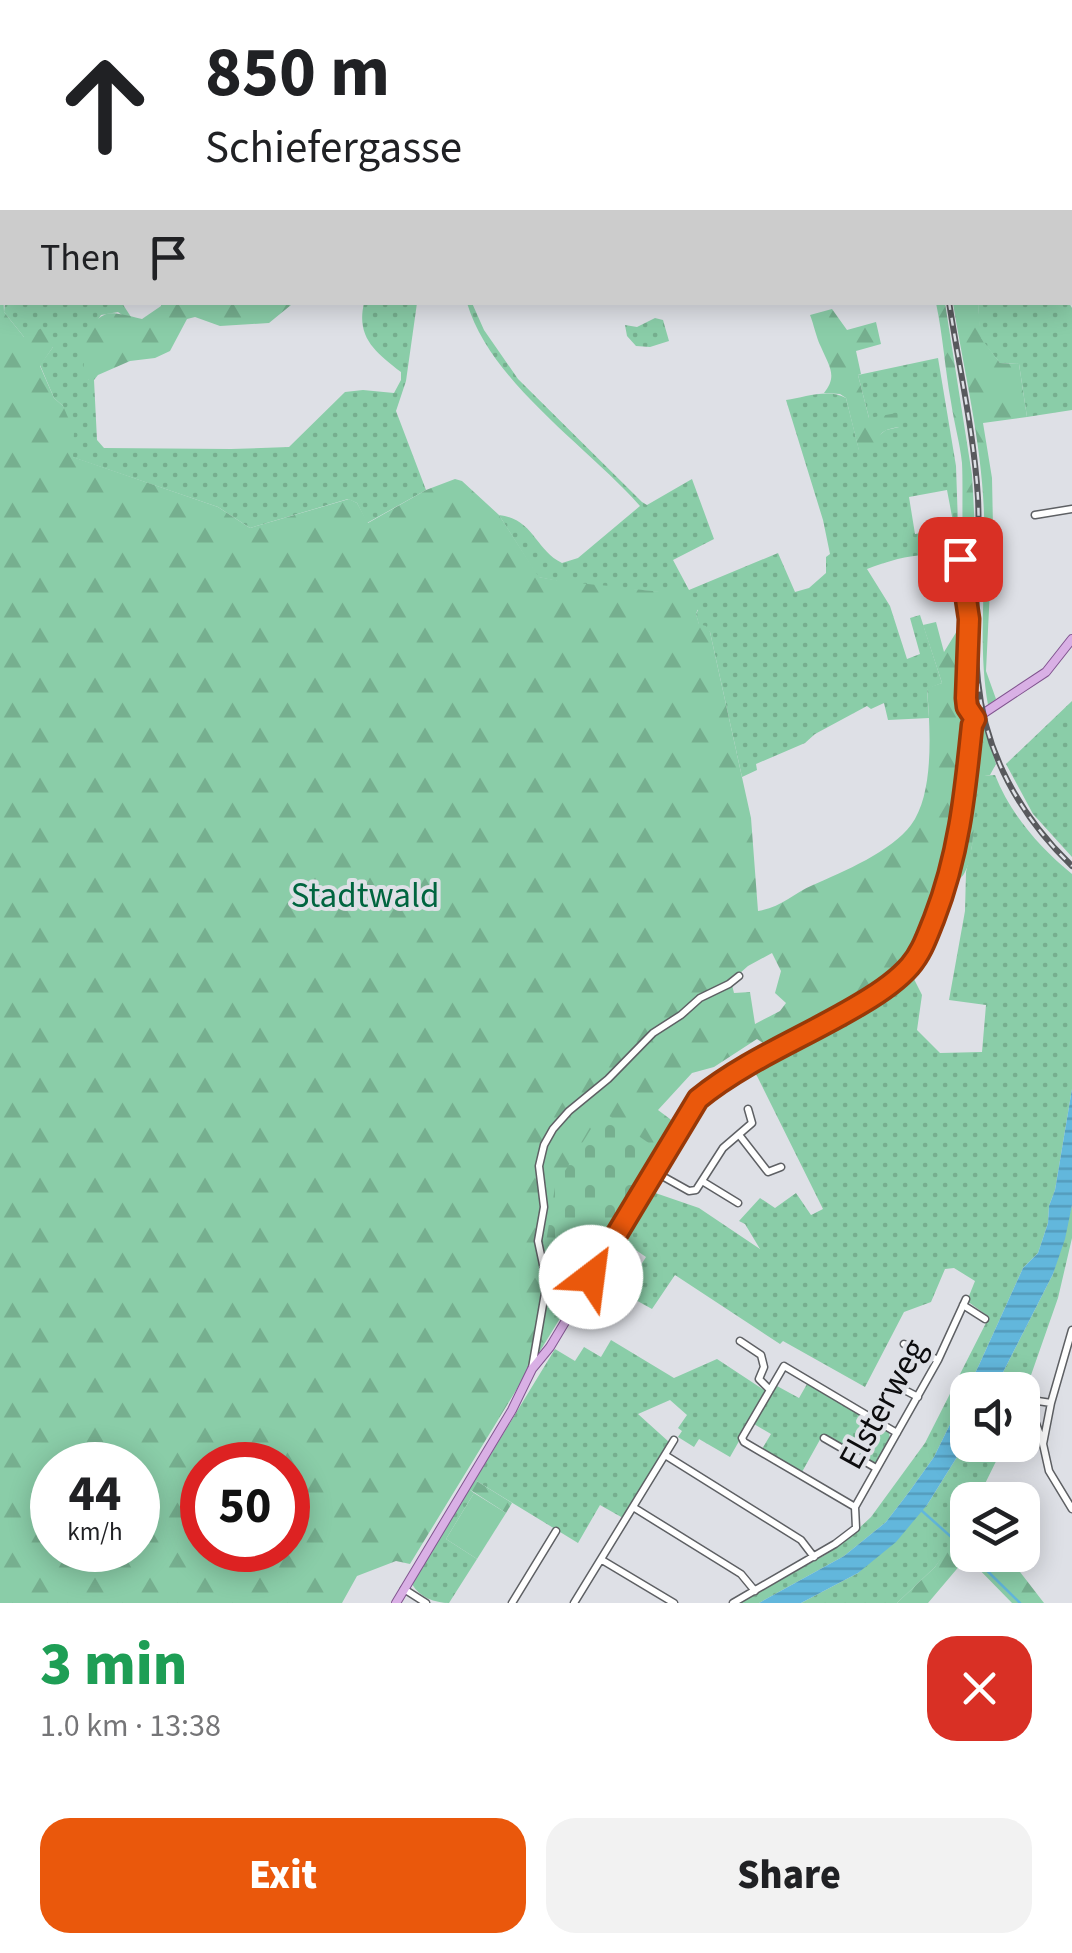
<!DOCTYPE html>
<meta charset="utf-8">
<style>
body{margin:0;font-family:"Source Sans 3",sans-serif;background:#f2f2f2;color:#202124;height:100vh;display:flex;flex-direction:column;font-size:38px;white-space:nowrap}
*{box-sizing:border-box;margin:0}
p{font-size:32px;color:#757577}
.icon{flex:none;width:55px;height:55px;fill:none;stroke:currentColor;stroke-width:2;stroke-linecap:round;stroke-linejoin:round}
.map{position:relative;height:1603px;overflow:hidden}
.side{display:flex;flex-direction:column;background:#fff;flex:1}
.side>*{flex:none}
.banner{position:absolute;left:0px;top:0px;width:1072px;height:305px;box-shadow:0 5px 25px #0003;background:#fff;color:#202124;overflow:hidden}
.buttons{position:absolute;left:950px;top:1372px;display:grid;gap:20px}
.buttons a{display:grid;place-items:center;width:90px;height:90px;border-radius:20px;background:#fff;box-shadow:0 5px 25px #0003;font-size:50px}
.speed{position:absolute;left:30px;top:1442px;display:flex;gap:20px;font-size:50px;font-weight:700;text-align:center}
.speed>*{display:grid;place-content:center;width:130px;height:130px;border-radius:50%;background:#fff;box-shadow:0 5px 25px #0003;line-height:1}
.speed small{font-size:25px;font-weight:400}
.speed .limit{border:15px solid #d22;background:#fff;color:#111}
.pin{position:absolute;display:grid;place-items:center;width:85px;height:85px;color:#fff;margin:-42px;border-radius:20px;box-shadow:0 5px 15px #0006}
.me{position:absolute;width:110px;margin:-55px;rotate:30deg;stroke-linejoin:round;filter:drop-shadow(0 0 8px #0008)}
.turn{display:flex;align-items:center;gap:35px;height:210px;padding:0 40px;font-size:45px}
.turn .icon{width:130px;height:130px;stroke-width:2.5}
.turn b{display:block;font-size:70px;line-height:85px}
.then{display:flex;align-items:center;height:95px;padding:0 40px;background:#0003;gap:20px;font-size:38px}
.round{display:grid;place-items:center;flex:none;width:105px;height:105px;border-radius:30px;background:#f2f2f2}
.headline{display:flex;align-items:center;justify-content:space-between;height:170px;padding:0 40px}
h1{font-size:60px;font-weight:800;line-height:75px;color:#1e9e55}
.cta{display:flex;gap:20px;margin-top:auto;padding:20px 40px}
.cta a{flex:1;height:115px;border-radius:30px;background:#ea580c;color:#fff;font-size:40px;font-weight:800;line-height:115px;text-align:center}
.cta a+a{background:#f2f2f2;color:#202124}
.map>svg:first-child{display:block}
</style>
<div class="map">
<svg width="1072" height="1603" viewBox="0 0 1072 1603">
<defs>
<pattern id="green-dots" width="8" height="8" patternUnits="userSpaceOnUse" patternTransform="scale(2.5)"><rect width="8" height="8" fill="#8acda8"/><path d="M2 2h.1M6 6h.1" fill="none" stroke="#76af8f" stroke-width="1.8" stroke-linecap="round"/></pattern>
<pattern id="forest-firs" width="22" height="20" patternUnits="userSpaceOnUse" patternTransform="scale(2.5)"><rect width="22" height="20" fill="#8acda8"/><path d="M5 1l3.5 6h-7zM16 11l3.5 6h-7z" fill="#76af8f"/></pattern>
<pattern id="cemetery-stones" width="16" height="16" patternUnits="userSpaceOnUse" patternTransform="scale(2.5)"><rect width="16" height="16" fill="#8acda8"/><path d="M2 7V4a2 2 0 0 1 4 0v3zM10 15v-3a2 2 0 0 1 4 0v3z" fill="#76af8f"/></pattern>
<pattern id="water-rules" width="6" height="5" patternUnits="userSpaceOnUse" patternTransform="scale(2.5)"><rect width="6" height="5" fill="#62b7dc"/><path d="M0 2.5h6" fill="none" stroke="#549cbc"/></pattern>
</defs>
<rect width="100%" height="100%" fill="#dee0e6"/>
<!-- green -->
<path fill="url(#green-dots)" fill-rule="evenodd" d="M5,303H122L131,317L126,318L118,312L101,315L81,347L89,380H94L97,440L104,448L231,449L289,447L345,392L363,390L394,393L401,380V372C375,352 356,337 364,303H417L406,381L396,411L426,490L367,523L357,503L348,499L250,528L218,507L72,457L63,406L54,398L40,365L53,347L24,337L4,312Z
M467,303H472L484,330L518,379L642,502L647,505L692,479L714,539L673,560L689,590L778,553L795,592L809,588L826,573V557L830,554L823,520L786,400C805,397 829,388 846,398L859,450L886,430L899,427L869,418L858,375L938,358L956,466L959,554L948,562L946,557C919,551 892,560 867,569L890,606L907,659L920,654L910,618L920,615L942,683L927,689L929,718L888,720L884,703L871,709L867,706L815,734L805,743L756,764L757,770L742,777L710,632L699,625L696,614L698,610L670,593L572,584L538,577L499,515C534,519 535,550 562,563L578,558L640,506C586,445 491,383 467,303ZM947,490L954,527L915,534L909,497Z
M978,303H1069L1072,308V410L1027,417L1019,364L1000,363L980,338Z
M655,318L663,320L669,341L650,347L636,346L627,336L625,325L637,327Z
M1072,701V857L1033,814L1006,764Z
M995,775C1011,815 1039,847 1072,874V1089L1055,1190L1049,1206L1048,1223L1038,1253L1023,1268L979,1365L934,1457L909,1492L886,1522L844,1556L759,1603H739L825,1555L843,1543L871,1517L925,1443L989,1317L967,1301L975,1281L954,1268L945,1269L931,1302L904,1312L865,1387L783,1341L780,1344L675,1275L652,1309L623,1293L646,1257L611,1233L638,1187L699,1208L760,1249L745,1224L739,1221L760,1198L775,1208L796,1193L811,1215L823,1209L756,1074C805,1035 864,1018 911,973L922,995L917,1030L940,1053L982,1052L986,1005L949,1000L965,911L966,872L972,846L974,797L979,776Z
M1072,1205V1238L1058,1298L1023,1398L1022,1390H994L1053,1274Z
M611,1340L674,1378L717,1359L767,1392L730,1457L699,1439L694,1447L678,1437L682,1431L678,1428L687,1415L670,1400L638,1414L669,1442L623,1518L600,1505L578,1543L475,1480L555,1349L575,1361L584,1347L601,1357Z
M807,1384L889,1432L890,1440L875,1465L822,1436L802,1472L762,1449L771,1434L754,1424L777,1386L799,1398Z
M967,1441L968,1445H1004L977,1500H968L967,1518L961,1531L935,1567L897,1603H801L858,1573L927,1505Z
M469,1489L474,1493L446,1539L477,1559L449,1603C435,1603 419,1597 412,1584Z"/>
<!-- forest -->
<path fill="url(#forest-firs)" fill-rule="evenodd" d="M0,0H116L117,2H35L32,0L31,2H2V40L0,43Z
M0,259L2,262L4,312L24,337L42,328L50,332L53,347L40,366L54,398L63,406L74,431L73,457L218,507L250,528L349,499L357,503L368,523L426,490L455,479L462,481L499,515L539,577C563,582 586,584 610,586C637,589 662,594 689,591L699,606L696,614L699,624L706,626L710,632L751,818L758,911C780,908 794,893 813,885C843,872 892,851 911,825C935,793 930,726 927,688L942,683L923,625L936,622L944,652L957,631V584C967,597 966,617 966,632L973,637L979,710L996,764L990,775L979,777C973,802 976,854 965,872C961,881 953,881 945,883L921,944L911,959V973C871,1012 819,1036 770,1062L763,1043L757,1039L714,1067L692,1073L658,1110L678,1125L410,1564L396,1561L357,1576L342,1603H0ZM772,953L781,971L775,993L786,1003L780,1011L755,1024L750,992L734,993L731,981L748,966ZM52,1465H138V1550H52ZM202,1465H288V1550H202Z
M161,303V302L299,303L291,305L269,323L220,326L195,317L187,319L170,351L155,358L130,361L98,375L94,380H89L83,373L84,362L77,338C109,310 100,309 142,319L161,306Z
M936,303H945L972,475L975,530L974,610C958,577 964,502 962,463C960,443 954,423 951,402C945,369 943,336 936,303Z
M953,303H978L981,338L1000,363L1019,364L1027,417L983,423L992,478L993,527L986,671L996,699L988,705C977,642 987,578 984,514C982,444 964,372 953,303Z
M832,309L847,330L876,322L881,344L856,351L861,374L858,375L869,418L897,413L899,427C887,429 879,431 875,444L859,451L846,398L840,394L824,393C838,376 829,366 821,347C816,337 814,325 810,315Z
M475,1480L512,1503L506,1513L469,1489Z
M967,1518L968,1555H1007L1044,1603H1012L967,1557L928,1603H897L935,1567Z"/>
<!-- cemetery -->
<path fill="url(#cemetery-stones)" d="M602,1111L659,1150L569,1291L557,1283L546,1242L555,1187Z"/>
<!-- pitch -->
<path fill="#8acda8" d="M474,1493L506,1513L477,1559L446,1539Z"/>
<!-- water -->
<path fill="url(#water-rules)" d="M1072,1089V1205L1065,1239L1053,1274L994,1390H968L967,1441L927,1505L896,1542L858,1573L801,1603H759L844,1556L886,1522L909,1492L934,1457L979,1365L1023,1268L1038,1253L1048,1223L1049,1206L1055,1190Z"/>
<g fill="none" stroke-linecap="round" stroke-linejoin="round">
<!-- stream -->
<path stroke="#62b7dc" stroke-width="2.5" d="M969,1445L984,1461
M921,1510L968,1552
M971,1555L1020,1603"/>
<!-- minor casing -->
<g stroke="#5e6064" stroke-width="9">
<path id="minor" d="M379,0L381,2
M831,0L837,2
M893,2L894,0
M989,2L992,0
M1035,515L1072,509
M960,559L969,619L965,698L967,707L975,719
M740,1136L768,1172L781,1167
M655,1172L689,1191L696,1190L723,1148L752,1123L748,1109
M702,1181L738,1203
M963,1305L985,1319
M1072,1330L1051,1403L1043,1444L1049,1471L1072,1509
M740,1341L761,1355L764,1367L759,1379L770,1390
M904,1344L938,1360
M532,1368L545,1293V1274L538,1241L544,1207L539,1166L544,1145L553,1129L569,1111L608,1079L653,1033L681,1015L700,998L729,984L739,976
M897,1386L918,1397
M824,1438L876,1468
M1043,1443L1034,1418V1405L1038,1401L1051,1403
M665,1455L801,1540L814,1557
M633,1507L741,1574L755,1591
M855,1507L744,1442L742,1438L784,1366L897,1433
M602,1560L674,1603
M404,1589L426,1603
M512,1603L556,1531
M574,1603L674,1440
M733,1603L835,1544L856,1528L855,1507L938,1360L966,1299"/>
</g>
<!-- major casing -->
<g stroke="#81548f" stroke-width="10">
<path id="major" d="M1018,0L1019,2
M1070,291L1072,297
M396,1603L512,1410L532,1369L550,1347L571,1312L698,1099L720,1081L862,1003L893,982L908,968L919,953L944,893L961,830L975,719L1046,672L1072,639"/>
</g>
<!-- minor -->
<use href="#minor" stroke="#fff" stroke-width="6"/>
<!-- major -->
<use href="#major" stroke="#d9b0e5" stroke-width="8"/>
<!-- rail casing -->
<g stroke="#58595d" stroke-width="6">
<path id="rail" d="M282,0L293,2
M764,0L768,2
M415,2L429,0
M949,302C959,367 974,433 978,498C981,559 972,620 978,681C985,753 1020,816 1072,866"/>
</g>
<!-- rail -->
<use href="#rail" stroke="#dee0e6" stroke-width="2.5" stroke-dasharray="8" stroke-linecap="butt"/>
</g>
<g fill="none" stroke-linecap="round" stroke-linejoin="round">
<!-- route casing -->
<g stroke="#983908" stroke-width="25">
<path id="route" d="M591,1277L698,1099C747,1059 808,1036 862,1003C879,993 897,981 910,966C922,952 927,936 934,919C959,855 965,793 972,725L975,719L967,707L966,698L969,619L960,559"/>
</g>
<!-- route -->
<use href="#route" stroke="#ea580c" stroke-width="18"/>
</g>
<g text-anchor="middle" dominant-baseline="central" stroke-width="8" stroke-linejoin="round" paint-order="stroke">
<!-- park labels -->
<g font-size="35" fill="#00653f" stroke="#dee0e6">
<text x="365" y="896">Stadtwald</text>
</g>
<!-- street labels -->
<g font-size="35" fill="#0c0c0e" stroke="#dee0e6">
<text transform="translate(883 1404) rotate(-61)">Elsterweg</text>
</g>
</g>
</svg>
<div class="buttons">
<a><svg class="icon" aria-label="sound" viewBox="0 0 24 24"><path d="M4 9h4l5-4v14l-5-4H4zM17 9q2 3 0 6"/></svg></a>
<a><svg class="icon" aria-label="layers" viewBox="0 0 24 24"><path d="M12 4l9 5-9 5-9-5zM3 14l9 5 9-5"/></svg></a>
</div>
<div class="speed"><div>44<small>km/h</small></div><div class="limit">50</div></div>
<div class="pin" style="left:960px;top:559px;background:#d93025"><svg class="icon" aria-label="arrive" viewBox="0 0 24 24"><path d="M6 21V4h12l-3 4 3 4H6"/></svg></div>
<svg class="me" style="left:591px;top:1277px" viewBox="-20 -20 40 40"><circle r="19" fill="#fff"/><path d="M0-13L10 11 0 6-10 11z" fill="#ea580c"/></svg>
<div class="banner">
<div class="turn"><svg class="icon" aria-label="ahead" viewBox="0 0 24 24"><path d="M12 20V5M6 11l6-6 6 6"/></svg><div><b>850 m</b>Schiefergasse</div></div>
<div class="then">Then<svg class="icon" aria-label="arrive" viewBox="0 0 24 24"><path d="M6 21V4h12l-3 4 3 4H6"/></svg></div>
</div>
</div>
<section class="side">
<div class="headline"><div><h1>3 min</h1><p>1.0 km · 13:38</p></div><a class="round" style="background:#d93025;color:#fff"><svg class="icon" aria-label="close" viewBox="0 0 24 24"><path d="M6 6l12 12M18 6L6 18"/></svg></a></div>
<div class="cta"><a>Exit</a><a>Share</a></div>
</section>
